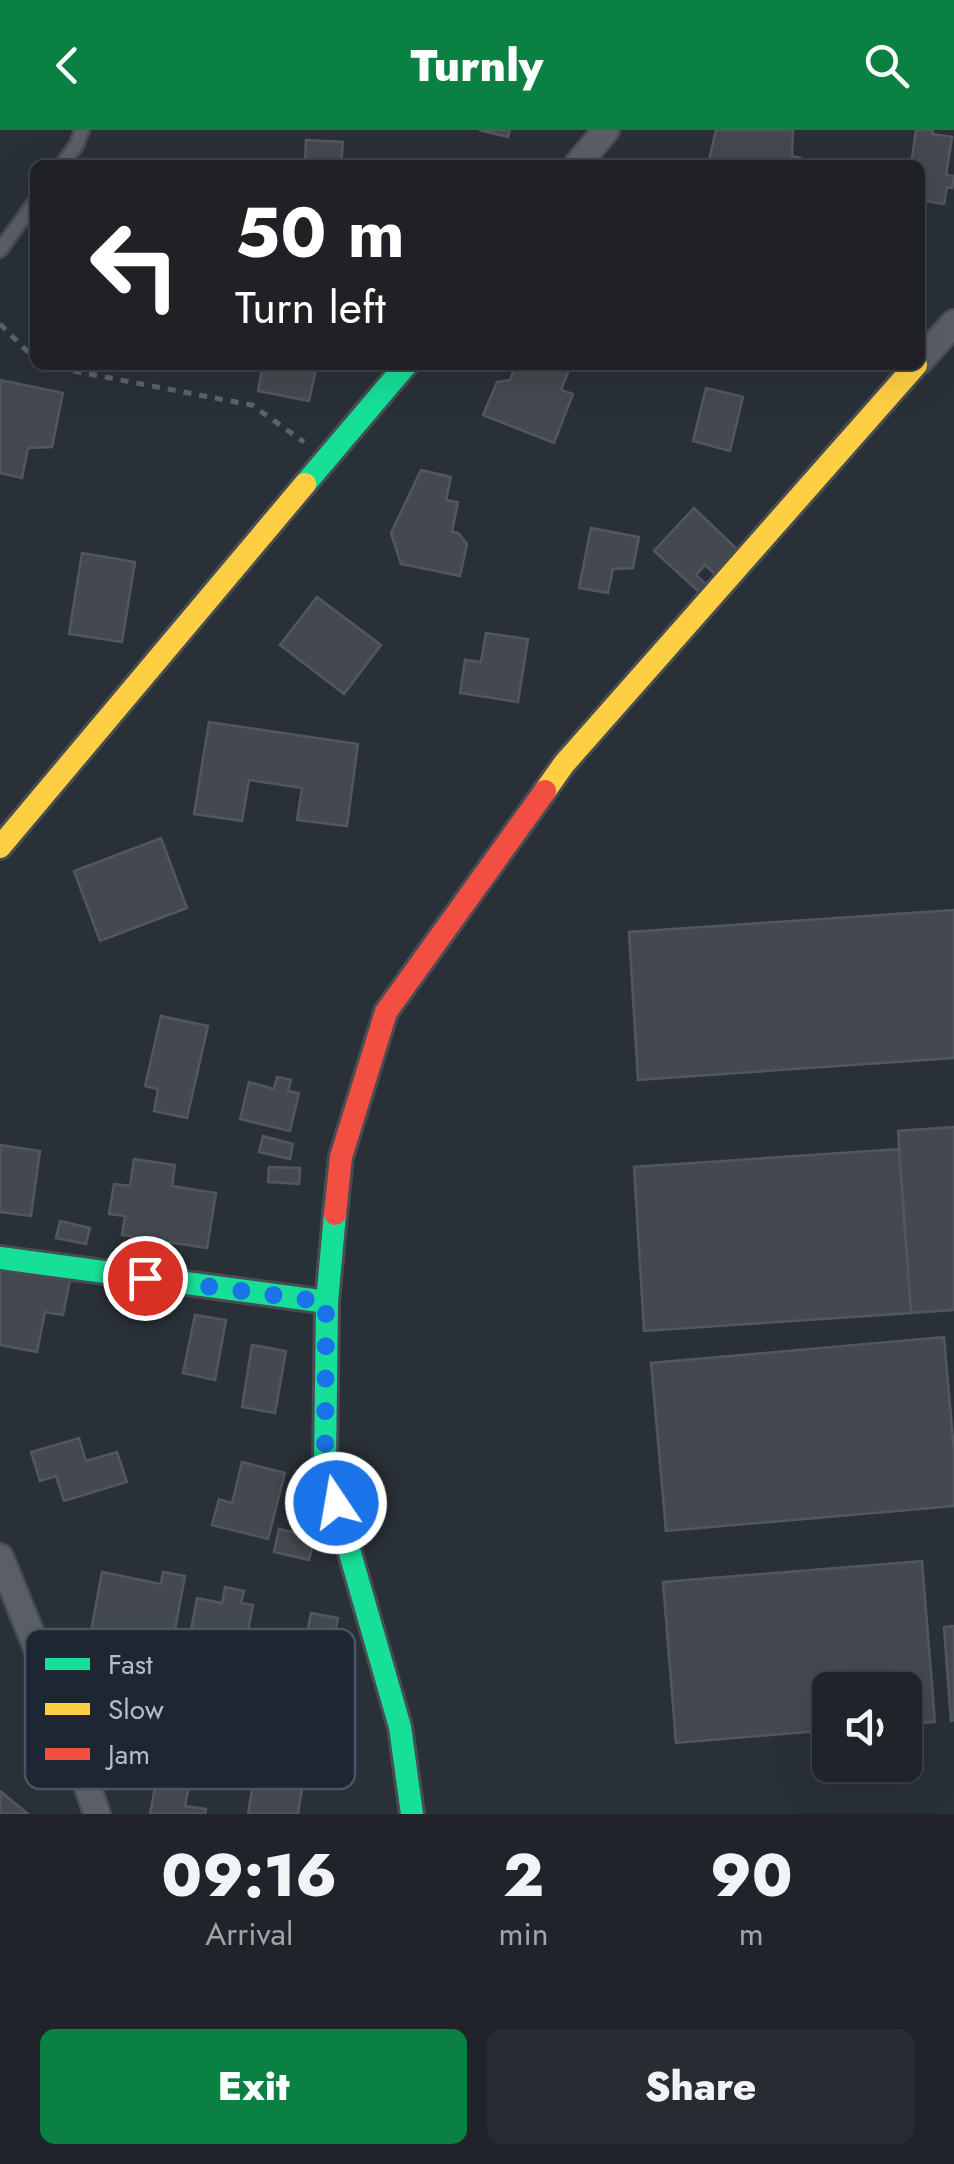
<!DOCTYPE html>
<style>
body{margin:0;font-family:Jost,sans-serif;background:#282c32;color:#f1f3f6;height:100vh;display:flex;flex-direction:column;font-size:38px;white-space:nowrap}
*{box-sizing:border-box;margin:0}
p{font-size:32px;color:#a2a4a8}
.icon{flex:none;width:55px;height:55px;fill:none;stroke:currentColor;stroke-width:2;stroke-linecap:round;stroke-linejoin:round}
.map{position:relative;height:1684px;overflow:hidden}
.panel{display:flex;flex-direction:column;background:#20242a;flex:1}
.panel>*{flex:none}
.banner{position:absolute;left:30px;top:30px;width:895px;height:210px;border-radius:15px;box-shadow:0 10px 40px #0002,0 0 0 2px #3d4147;background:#202124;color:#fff;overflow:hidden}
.fabs{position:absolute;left:812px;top:1542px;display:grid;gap:20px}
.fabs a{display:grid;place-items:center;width:110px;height:110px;border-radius:15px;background:#20242a;box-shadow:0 10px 40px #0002,0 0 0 2px #3d4147;font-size:50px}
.pin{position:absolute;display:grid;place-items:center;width:85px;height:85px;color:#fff;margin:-42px;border:5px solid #fff;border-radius:50%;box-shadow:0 2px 10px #0007}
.me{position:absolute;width:110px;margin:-55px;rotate:348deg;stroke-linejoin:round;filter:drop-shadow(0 0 8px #0008)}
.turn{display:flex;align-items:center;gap:35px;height:210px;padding:0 40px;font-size:45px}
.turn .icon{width:130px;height:130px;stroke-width:2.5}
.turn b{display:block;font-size:70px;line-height:85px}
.eta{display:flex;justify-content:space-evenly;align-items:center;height:170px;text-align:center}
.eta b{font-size:60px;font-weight:800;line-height:70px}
.cta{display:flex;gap:20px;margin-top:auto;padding:20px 40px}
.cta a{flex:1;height:115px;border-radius:15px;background:#0b8043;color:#fff;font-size:40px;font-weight:800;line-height:115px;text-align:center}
.cta a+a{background:#282c32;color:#f1f3f6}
header{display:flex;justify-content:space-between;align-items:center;height:130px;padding:0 40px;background:#0b8043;color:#fff;font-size:45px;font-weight:800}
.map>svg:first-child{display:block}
</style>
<header><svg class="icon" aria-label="back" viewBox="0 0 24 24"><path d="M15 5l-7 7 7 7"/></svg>Turnly<svg class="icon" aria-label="search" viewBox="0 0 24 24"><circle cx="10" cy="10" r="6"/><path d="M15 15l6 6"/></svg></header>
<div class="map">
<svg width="954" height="1684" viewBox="0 0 954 1684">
<rect width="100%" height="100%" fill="#2a3038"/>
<!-- building -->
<path fill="#444950" stroke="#52575f" stroke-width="2.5" d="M479,0H510L508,7Z
M716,0H793L792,26L801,28L805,35H733L731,31L709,30Z
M916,0H933L932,4L952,7L946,45L954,46V49L952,58L947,57L944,74L920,70V35H911Z
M306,10L343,12L341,35H305Z
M263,235H317L309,271L258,261Z
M516,235H571L561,260L573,264L554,313L483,285L497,252L510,250Z
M0,250L63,263L52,317L28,318L22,348L0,343Z
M706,258L743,267L730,321L693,311Z
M421,340L451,347L446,370L458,372L452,402L458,403L467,414L460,446L401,434L391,403Z
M694,378L738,420L716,445L705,435L696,445L706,454L699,462L654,421Z
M591,398L639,407L633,438L613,439L608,463L579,458Z
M82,423L135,432L122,512L69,504Z
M317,467L381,515L344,564L280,515Z
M486,503L528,509L518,572L460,563L465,530L481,532Z
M209,592L358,614L347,696L297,690L302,658L249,650L242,691L194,684Z
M161,708L187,778L100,811L74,741Z
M954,780V928L638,950L629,802Z
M161,886L208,896L187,988L154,981L158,959L145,956Z
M277,947L291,950L288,961L299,963L290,1001L240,989L249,952L274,959Z
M954,997V1180L911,1183L898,1001Z
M263,1006L293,1014L290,1029L259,1022Z
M0,1015L40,1021L31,1086L0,1082Z
M899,1019L911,1183L644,1201L634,1037Z
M134,1029L175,1035L172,1056L216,1063L207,1118L122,1105L125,1086L109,1084L114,1054L130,1056Z
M269,1037L300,1038L299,1054L268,1052Z
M60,1091L90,1098L86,1114L56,1108Z
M0,1132L71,1146L63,1185L45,1182L37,1222L0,1215Z
M195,1185L226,1190L215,1250L183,1243Z
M944,1207L954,1321V1376L666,1401L651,1233Z
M252,1215L286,1221L275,1283L242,1277Z
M79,1308L86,1331L117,1322L127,1352L64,1371L56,1346L40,1351L31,1322Z
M242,1332L285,1343L268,1409L212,1395L219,1369L232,1373Z
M279,1399L315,1407L309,1430L274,1422Z
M922,1431L935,1592L905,1594V1560H830V1600L676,1613L663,1452Z
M102,1442L161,1454L163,1442L185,1446L168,1537L87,1522Z
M225,1457L244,1461L241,1473L253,1475L239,1548L184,1538L197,1468L222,1473Z
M311,1483L338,1488L326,1551L299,1546Z
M954,1496V1590L951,1591L944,1497Z
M175,1624L179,1630L194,1636L201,1628L211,1645L202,1654L190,1652L185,1676L206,1679L205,1684H150L159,1636Z
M257,1631L305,1639L298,1684H248Z
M0,1661L28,1684H0Z"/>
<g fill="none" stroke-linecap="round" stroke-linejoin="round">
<!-- lane casing -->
<g stroke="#484c53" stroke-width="18">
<path id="lane" d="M62,35L77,14L82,0
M0,120L35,72"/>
</g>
<!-- street casing -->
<g stroke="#484c53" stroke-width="30">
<path id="street" d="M577,35L606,0
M920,231L954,193
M0,1427L58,1570L97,1684"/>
</g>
<!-- fast casing -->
<g stroke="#484c53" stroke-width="28">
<path id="fast" d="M305,354L406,235
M335,1084L327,1172L325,1336L400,1597L412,1684
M0,1128L327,1172"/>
</g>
<!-- slow casing -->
<g stroke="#484c53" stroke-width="28">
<path id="slow" d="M545,661L564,634L916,235
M0,717L305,354"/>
</g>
<!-- jam casing -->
<g stroke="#484c53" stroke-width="28">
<path id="jam" d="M335,1084L341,1027L386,882L545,661"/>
</g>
<!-- path -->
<path stroke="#5d636a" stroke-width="5" stroke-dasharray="8 8" stroke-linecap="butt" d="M0,194L35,229
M42,235L252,275L304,312"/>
<!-- lane -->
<use href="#lane" stroke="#5a5e66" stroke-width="12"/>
<!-- street -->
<use href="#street" stroke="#5a5e66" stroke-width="25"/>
<!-- fast -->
<use href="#fast" stroke="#16e098" stroke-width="22"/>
<!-- slow -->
<use href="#slow" stroke="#ffcf43" stroke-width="22"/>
<!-- jam -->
<use href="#jam" stroke="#f24e42" stroke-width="22"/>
</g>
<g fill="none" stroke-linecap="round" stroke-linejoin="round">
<!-- route -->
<path stroke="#1a73e8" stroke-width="18" stroke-dasharray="0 32.4" d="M145,1148L326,1172L325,1336L336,1373"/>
</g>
<!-- legend -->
<rect x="25" y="1499" width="330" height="160" rx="15" fill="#1d2633" stroke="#4a5360" stroke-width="2.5"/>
<rect x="45" y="1528" width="45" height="12" fill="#16e098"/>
<rect x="45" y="1573" width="45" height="12" fill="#ffcf43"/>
<rect x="45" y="1618" width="45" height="12" fill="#f24e42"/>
<g font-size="28" fill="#b4bcc9">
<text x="108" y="1544">Fast</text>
<text x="108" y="1589">Slow</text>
<text x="108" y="1634">Jam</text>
</g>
</svg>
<div class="fabs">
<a><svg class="icon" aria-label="sound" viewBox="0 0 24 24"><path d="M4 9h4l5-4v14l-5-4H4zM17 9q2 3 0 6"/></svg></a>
</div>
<div class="pin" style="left:145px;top:1148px;background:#d93025"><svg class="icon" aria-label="arrive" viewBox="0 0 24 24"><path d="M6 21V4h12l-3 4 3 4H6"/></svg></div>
<svg class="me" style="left:336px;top:1373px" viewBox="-20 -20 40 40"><circle r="17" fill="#1a73e8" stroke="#fff" stroke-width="3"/><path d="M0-11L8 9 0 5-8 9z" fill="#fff"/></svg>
<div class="banner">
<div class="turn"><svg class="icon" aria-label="left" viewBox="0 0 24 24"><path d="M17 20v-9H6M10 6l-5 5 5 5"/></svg><div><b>50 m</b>Turn left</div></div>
</div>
</div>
<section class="panel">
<div class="eta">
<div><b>09:16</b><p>Arrival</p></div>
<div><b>2</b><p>min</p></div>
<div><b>90</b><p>m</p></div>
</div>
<div class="cta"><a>Exit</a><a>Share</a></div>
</section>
